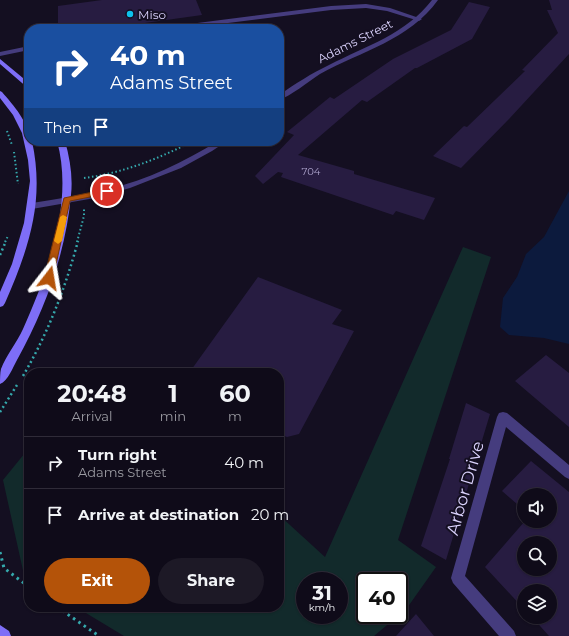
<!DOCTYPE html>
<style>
body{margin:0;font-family:Montserrat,sans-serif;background:#1d1926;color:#f1f3f6;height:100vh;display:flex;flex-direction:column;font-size:15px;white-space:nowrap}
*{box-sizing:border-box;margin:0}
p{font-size:13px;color:#9b9ba2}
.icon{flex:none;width:22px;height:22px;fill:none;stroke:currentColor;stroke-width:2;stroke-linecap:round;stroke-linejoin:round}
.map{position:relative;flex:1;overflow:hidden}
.panel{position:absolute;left:24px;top:368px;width:260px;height:244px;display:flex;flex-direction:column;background:#0f0b19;border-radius:16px;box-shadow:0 1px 3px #0004,0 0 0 1px #2f2b38}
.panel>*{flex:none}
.guide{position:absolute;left:24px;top:24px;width:260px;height:122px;border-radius:16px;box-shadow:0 1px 3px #0004,0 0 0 1px #2f2b38;background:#1a4fa0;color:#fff;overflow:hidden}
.buttons{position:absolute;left:517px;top:488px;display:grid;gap:8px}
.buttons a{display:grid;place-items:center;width:40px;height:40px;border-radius:50%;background:#0f0b19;box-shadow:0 1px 3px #0004,0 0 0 1px #2f2b38;font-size:20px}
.speed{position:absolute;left:296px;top:572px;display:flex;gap:8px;font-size:20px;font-weight:700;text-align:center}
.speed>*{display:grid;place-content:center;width:52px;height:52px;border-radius:50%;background:#0f0b19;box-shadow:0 1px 3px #0004,0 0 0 1px #2f2b38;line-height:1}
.speed small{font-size:10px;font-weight:400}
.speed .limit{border:2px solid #111;border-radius:6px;background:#fff;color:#111}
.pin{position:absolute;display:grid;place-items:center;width:34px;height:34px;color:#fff;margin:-17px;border:2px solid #fff;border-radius:50%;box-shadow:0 1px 4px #0007}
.me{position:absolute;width:44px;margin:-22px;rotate:14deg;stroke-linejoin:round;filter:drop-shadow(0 0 3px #0008)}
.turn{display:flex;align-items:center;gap:14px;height:84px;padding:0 20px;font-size:18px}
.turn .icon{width:52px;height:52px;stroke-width:2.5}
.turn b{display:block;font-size:28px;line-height:34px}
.then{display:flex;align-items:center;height:38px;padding:0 20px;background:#0003;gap:8px;font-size:15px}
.eta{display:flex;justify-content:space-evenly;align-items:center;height:68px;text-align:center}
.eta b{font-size:24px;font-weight:700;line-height:28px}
.action{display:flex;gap:8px;margin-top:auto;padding:8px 20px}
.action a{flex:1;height:46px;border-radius:24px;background:#b45309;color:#fff;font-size:16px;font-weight:700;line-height:46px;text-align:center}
.action a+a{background:#1d1926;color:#f1f3f6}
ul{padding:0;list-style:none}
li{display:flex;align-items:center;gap:12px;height:52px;padding:0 20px;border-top:1px solid #2f2b38}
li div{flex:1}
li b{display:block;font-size:15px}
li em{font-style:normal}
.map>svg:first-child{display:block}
</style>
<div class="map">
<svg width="569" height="636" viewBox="0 0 569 636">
<rect width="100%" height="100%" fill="#140f21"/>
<!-- green -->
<path fill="#122a2b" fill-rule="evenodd" d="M463,247L491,257L398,540L436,567L407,608L399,615V581H365V615H399L374,636H124L76,607H279V515L325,557ZM305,581H339V615H305Z
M29,448V578L24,575L3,480Z"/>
<!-- water -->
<path fill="#0c1a3d" d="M569,191V344L544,338L509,335L500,327L503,298L517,277L526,254L544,237Z"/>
<!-- building -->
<path fill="#271c41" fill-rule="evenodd" d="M102,0H196L202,15L109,28V26L82,29H58V6Z
M549,0H569V54L509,119L461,168L433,156L464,126L467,127L525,71L522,70L558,33L547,10H552Z
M469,2L490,7L472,39L417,68H415L367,102L362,100L298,155L354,171V174L435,198L424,220L396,211L393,215L281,177L283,173L278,172L263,184L255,176L294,135L287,132L330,97L334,99L393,59L451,30Z
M258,277L342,310L332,324L354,331L299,434L287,437L279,434V373H189Z
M546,355L569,373V427L515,381Z
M466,403L490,414L446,560L421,546L450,459H449Z
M531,461L569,492V636H549L532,617H550V591H524V609L485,567L525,521H550V495H524V510L502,491ZM524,543H550V569H524Z
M416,614L434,636H396Z"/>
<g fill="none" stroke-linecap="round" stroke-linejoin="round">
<!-- path-far2 -->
<path stroke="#35a9ad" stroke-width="2" stroke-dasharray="1.5 2.5" stroke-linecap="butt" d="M7,131L12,145
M14,152L18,184
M84,178C123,173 158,159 193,141
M5,242L8,236
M77,242L84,216V209"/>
<!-- path-far1 -->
<path stroke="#35a9ad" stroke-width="2.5" stroke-dasharray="2 3" stroke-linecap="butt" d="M0,255L6,241
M23,376C48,333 65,289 78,241
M0,412L17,385"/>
<!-- path -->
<path stroke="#35a9ad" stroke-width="3" stroke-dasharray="2.5 4" stroke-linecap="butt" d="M0,552L4,568L29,587
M57,607L99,636"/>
<!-- lane -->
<path fill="#453c7e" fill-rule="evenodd" d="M366,4L390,8L422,19L419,21L387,11L366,8L331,10L180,29H163L166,27L331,6Z
M29,46V50L0,56V52Z"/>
<!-- street -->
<path fill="#453c7e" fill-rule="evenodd" d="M432,0H438C409,40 362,51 320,74C309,81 291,96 279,100V95C295,84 312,73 329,65C366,46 406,34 432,0Z
M218,141H227L212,151L181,168L130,188L95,198L32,209L28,206L32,203C57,199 83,195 108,189C147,180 184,162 218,141Z
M503,412L507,413L569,465V479L565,477L506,427L465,576L514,631L516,636H499L453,583L451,578L497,417L499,413Z"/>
<!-- secondary -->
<path fill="#7e6ef7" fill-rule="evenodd" d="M0,59L29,83V89L0,64Z
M0,91L2,92C14,106 29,122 29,141H32C45,201 29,248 5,303L3,306L0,307V292L12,264L24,223L30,181L28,160L22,133L13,115L0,98Z
M57,141H65C70,159 73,177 71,195C66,252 45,310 17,360C13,367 8,381 0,384C0,379 0,373 1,369C6,356 17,342 23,329C48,273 74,202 57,141Z
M0,625L9,631L11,636H0Z"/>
</g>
<!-- route -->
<path fill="#b45309" stroke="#753606" d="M107,189L110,190V193L70,201L53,278L52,280H46L44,278L64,198Z"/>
<!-- slow -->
<path fill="#f59e0b" d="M63,215L67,217L62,241L58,244L54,241L60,217Z"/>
<!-- markers -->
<circle fill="#0dc2ed" stroke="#140f21" stroke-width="1.5" cx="130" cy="14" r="4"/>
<g text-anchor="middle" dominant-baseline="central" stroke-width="4" stroke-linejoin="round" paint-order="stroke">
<!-- far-number labels -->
<g font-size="10" fill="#ada4cd">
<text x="311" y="171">704</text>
</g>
<!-- far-poi labels -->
<g font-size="12" fill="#dad2fc" stroke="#140f21" text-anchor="start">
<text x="138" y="14">Miso</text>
</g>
<!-- far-street labels -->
<g font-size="12" fill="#dad2fc" stroke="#140f21">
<text transform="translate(355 41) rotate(-27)">Adams Street</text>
</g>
<!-- near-street labels -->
<g font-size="17" fill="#dad2fc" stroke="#140f21">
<text transform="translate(465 488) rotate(-74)">Arbor Drive</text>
</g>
</g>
</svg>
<div class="buttons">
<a><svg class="icon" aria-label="sound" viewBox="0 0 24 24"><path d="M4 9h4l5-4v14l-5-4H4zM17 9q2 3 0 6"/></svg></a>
<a><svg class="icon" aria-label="search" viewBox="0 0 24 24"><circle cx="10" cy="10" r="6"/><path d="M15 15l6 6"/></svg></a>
<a><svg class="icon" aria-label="layers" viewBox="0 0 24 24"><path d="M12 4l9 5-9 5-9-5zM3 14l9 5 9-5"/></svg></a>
</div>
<div class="speed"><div>31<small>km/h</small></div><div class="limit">40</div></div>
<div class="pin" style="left:107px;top:191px;background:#d93025"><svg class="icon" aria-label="arrive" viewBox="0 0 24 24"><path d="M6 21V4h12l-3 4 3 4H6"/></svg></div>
<svg class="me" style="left:49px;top:278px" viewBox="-20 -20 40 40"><path d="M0-17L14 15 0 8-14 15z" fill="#b45309" stroke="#fff" stroke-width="4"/></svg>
<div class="guide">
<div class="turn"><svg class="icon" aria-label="right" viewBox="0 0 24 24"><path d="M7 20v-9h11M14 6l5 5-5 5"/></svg><div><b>40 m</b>Adams Street</div></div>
<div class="then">Then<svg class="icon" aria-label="arrive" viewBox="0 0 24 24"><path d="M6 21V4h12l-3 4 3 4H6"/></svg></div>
</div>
<section class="panel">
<div class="eta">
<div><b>20:48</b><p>Arrival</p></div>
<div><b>1</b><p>min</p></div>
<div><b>60</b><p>m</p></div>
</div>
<ul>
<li><svg class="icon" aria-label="right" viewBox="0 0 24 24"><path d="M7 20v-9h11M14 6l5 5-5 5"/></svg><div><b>Turn right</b><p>Adams Street</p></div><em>40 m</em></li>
<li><svg class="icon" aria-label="arrive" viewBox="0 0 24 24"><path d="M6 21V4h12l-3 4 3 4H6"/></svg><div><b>Arrive at destination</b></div><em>20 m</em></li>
</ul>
<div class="action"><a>Exit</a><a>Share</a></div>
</section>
</div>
